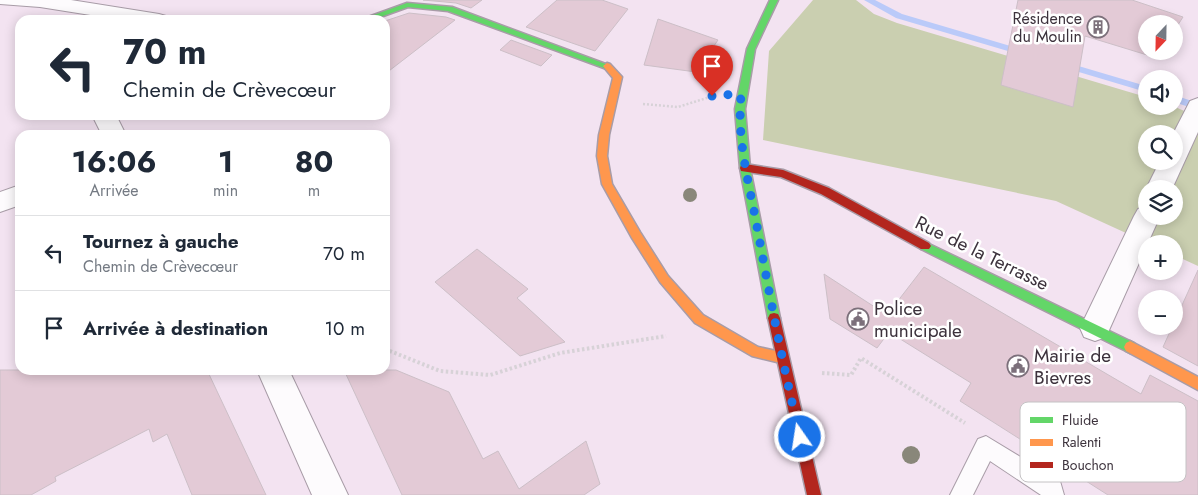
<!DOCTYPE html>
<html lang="fr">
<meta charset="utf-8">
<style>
body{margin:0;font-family:Jost,sans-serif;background:#f6f6f7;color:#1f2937;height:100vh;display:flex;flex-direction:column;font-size:19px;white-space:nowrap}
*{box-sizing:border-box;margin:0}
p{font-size:16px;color:#747a83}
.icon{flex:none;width:28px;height:28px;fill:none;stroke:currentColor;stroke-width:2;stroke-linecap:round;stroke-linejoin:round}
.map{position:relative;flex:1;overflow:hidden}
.side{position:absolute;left:15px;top:130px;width:375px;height:245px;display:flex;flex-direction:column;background:#fff;border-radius:15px;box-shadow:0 2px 12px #0003}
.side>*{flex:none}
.top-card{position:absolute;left:15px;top:15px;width:375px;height:105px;border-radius:15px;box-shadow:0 2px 12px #0003;background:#fff;color:#1f2937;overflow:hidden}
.needle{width:32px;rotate:202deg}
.fabs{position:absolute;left:1138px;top:15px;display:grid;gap:10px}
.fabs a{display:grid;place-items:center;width:45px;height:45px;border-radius:50%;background:#fff;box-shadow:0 2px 12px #0003;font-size:25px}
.pin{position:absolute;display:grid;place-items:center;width:42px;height:42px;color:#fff;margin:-51px -21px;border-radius:50% 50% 50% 0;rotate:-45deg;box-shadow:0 0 5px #0007}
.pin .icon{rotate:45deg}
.me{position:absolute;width:55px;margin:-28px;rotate:347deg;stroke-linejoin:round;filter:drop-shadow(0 0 4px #0008)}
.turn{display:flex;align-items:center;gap:18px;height:105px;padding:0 25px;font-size:22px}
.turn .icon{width:65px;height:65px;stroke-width:2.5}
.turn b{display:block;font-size:35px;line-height:42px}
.eta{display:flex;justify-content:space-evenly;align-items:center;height:85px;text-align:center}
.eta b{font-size:30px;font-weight:700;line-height:35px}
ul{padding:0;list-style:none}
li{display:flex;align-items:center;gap:15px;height:75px;padding:0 25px;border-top:1px solid #e0e1e3}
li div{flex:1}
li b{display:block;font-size:19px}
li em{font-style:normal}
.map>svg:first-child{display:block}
</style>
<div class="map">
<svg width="1198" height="495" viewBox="0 0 1198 495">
<rect width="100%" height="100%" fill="#f3e3f1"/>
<!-- green -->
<path fill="#cacfb0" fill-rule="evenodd" d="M813,0H856L874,14L897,23L1146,97V106H1173L1198,117V266L1174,255V244H1150L1056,201L763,140L769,51ZM1146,134H1174V161H1146ZM1146,189H1174V216H1146Z"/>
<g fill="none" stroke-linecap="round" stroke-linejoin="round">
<!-- stream -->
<path fill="#bacaf9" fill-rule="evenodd" d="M864,0H875L902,14L1027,51L1029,53L1024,56L1021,55L896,18Z
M1065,62L1146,86V92L1062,67L1060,65Z
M1174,95L1198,103V110L1174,102Z"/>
</g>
<!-- building -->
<path fill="#e3cad6" stroke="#ccbfc7" d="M423,0H482L471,8L456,3Z
M557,0H602L628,9L595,51L526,27Z
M1018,0H1132L1183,17L1174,31V24H1146V51H1161L1157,58L1085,36L1073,107L1001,85Z
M409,13L446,17L455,20L385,74V21Z
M658,19L718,40L696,72L644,65Z
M511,40L552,55L541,66L500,50Z
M477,249L528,289L517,298L565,342L520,356L435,282Z
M924,267L1141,394L1150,375L1198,401V495H1108L960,401L971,383L889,332L877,348L830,319L824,274L887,315Z
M1198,270V366L1163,347Z
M0,370H207L266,495H192L167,434L153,442L149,429L55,477L56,481L31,495H0Z
M344,370H396L449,392L483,459L498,451L519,489L586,441L600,484L584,495H402Z"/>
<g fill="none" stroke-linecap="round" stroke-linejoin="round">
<!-- lane casing -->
<g stroke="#a89ca7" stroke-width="2">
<path id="lane" d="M986,436L1060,481L1064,495H1041L990,461L973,495H950L978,439Z"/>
</g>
<!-- street casing -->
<g stroke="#a89ca7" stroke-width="2">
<path id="street" d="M0,0H71L159,14L166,16L169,20H122L40,7L0,4Z
M1198,98V132L1172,189H1146L1160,161H1174L1173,134L1190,101Z
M92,115H116L126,135H102Z
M20,185V205L0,212V192Z
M1146,206V216H1160L1110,328L1106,337L1095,341L1084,337L1080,328L1134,216L1138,209Z
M257,370H289L348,495H312Z"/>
</g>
<!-- fast casing -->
<g stroke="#a89ca7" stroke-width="3">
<path id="fast" d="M770,0H778L755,49L745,109L750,168L780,318L778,322L774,323L770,322L768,318L740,168L735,109L747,49Z
M407,3L452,7L611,66L607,69L604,68L448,11L408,7L372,20H360Z
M925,242L1134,343L1136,347L1134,351L1130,353L1126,351L921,249L919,246L921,243Z"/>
</g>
<!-- slow casing -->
<g stroke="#a89ca7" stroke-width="3">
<path id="slow" d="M607,63L610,64L622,77L609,135L607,156L612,184L640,232L668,276L703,315L758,347L785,353L787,357L785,361L781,363L752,356L695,323L660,282L632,238L602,184L597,156L599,135L613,78L603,66Z
M1130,341L1198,377V390L1126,351L1124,347L1126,343Z"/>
</g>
<!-- jam casing -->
<g stroke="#a89ca7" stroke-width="3">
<path id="jam" d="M745,164L783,170L829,188L929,243L931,246L929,249H921L821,194L781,177L741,171L740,168L741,165Z
M774,313L778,314L780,318L821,495H807L768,318L770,314Z"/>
</g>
<!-- path-far1 -->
<path stroke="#d7d2d7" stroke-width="2.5" stroke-dasharray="2 2" stroke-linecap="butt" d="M643,104L678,107L710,97"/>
<!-- path -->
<path stroke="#d7d2d7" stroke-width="4" stroke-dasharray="2.5 2.5" stroke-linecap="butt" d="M385,349L440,371L490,375L560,353L666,336
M822,373L851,375L861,358L965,423"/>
<!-- lane -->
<use href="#lane" fill="#fdfbfd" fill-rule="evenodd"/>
<!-- street -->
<use href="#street" fill="#fdfbfd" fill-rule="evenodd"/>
<!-- fast -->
<use href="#fast" fill="#63d668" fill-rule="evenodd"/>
<!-- slow -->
<use href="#slow" fill="#ff974d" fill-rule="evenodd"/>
<!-- jam -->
<use href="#jam" fill="#b3261e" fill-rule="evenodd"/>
</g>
<!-- trees -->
<g fill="#89877a">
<circle cx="690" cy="195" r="7"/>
<circle cx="911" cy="455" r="9"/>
</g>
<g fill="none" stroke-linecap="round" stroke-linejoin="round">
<!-- route -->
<path stroke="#1a73e8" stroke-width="9" stroke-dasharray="0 16.2" d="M712,96L722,94L741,96C737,138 748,180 756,221C769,293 783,365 800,437"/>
</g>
<!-- icons -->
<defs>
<g id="building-ring" transform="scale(1.125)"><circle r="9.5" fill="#fff" stroke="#7c707b" stroke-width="1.5"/><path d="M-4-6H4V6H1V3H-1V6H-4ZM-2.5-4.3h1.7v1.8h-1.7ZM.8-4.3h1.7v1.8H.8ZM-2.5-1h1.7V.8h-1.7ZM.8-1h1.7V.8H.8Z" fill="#7c707b"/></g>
<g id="civic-ring" transform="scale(1.125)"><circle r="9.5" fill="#fff" stroke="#7c707b" stroke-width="1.5"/><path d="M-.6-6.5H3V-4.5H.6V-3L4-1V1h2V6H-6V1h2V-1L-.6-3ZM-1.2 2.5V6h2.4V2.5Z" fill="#7c707b"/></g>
</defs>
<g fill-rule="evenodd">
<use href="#building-ring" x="1098" y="27"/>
<use href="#civic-ring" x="858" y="319"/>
<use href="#civic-ring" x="1018" y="366"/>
</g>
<g text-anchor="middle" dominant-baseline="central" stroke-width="5" stroke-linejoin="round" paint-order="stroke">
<!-- far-poi labels -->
<g font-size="16" fill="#3c323c" stroke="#fff" text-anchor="end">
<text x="1082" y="18">Résidence<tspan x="1082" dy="18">du Moulin</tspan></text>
</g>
<!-- street labels -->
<g font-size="19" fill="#3c323c" stroke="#fff">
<text transform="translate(982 253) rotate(26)">Rue de la Terrasse</text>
</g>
<!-- poi labels -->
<g font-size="19" fill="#3c323c" stroke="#fff" text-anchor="start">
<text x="874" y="308">Police<tspan x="874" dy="22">municipale</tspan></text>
<text x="1034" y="355">Mairie de<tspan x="1034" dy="22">Bievres</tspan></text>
</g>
</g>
<!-- legend -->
<rect x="1020" y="402" width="166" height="80" rx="8" fill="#fff" stroke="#c4c2c4" stroke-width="1"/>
<rect x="1030" y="417" width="23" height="6" fill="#63d668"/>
<rect x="1030" y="439" width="23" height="7" fill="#ff974d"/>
<rect x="1030" y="462" width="23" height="6" fill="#b3261e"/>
<g font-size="14" fill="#3c323c">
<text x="1062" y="425">Fluide</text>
<text x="1062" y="447">Ralenti</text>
<text x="1062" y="470">Bouchon</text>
</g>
</svg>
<div class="fabs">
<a><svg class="needle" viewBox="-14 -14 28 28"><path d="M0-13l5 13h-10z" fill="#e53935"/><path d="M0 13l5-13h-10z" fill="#747a83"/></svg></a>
<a><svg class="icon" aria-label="sound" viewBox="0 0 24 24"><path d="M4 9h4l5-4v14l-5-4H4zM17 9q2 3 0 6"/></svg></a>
<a><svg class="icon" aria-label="search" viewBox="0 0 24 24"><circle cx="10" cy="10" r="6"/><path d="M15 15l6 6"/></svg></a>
<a><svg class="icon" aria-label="layers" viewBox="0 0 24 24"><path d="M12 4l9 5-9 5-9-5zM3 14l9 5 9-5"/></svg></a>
<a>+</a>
<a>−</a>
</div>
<div class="pin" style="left:712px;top:96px;background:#d93025"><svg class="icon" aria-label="arrive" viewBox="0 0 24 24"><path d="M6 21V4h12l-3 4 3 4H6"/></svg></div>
<svg class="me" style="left:800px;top:437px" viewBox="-20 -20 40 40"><circle r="17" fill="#1a73e8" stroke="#fff" stroke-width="3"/><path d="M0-11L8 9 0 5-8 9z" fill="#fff"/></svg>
<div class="top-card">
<div class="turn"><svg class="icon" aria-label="left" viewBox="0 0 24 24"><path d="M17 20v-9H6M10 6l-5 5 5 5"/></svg><div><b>70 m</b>Chemin de Crèvecœur</div></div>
</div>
<section class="side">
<div class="eta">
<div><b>16:06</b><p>Arrivée</p></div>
<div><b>1</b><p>min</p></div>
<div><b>80</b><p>m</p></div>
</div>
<ul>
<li><svg class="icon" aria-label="left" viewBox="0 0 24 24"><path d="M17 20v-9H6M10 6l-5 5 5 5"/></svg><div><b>Tournez à gauche</b><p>Chemin de Crèvecœur</p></div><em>70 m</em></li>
<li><svg class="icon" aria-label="arrive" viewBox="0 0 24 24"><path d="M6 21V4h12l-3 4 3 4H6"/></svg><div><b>Arrivée à destination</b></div><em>10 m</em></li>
</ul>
</section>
</div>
